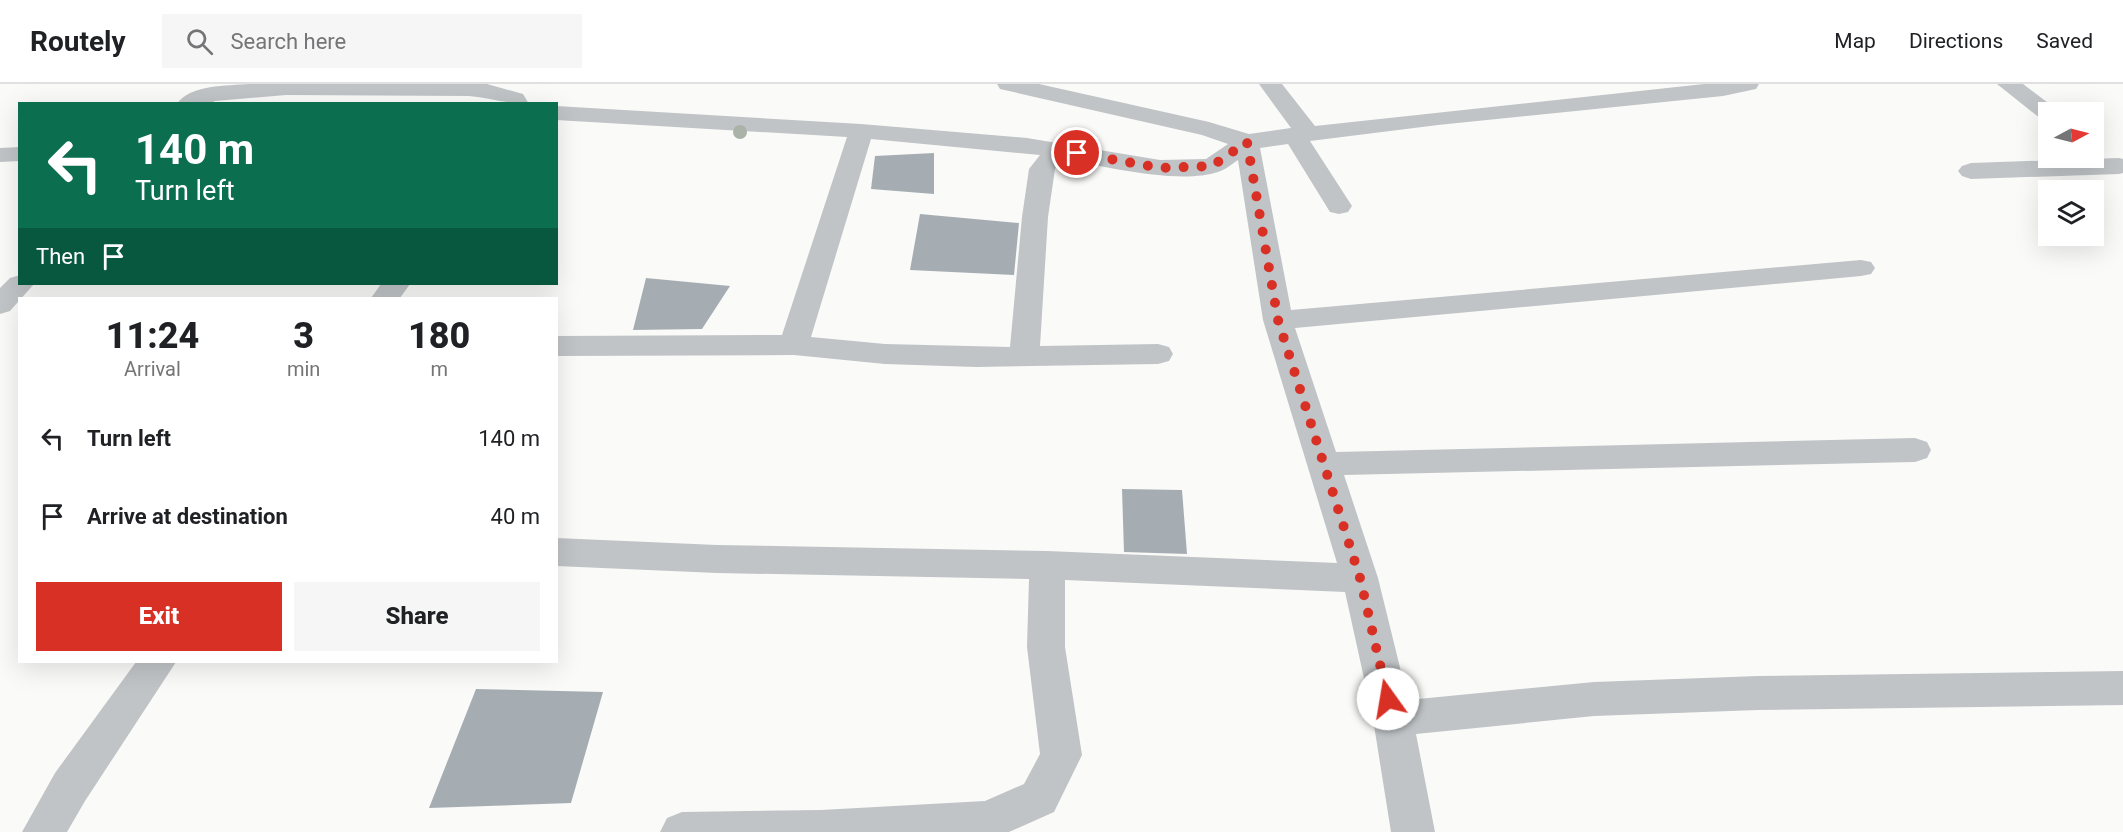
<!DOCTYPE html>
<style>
body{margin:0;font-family:Roboto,sans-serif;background:#f6f6f6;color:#202124;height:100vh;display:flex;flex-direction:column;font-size:22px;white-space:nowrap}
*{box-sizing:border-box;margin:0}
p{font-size:20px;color:#757577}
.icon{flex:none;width:33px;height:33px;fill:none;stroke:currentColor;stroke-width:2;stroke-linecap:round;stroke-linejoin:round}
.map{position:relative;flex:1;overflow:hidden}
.details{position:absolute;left:18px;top:213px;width:540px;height:366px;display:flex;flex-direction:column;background:#fff;border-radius:0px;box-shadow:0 6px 24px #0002}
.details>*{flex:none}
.hud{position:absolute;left:18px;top:18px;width:540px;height:183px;border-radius:0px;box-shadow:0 6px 24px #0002;background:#0b6e4f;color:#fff;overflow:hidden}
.needle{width:39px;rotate:83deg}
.controls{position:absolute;left:2038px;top:18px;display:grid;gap:12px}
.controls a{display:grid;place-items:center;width:66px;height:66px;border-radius:0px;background:#fff;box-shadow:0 6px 24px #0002;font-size:30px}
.pin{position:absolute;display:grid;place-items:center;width:51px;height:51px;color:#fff;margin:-26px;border:3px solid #fff;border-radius:50%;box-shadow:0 2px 6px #0007}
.me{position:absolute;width:66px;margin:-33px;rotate:347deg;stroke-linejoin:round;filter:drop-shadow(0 0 4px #0008)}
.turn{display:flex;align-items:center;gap:21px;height:126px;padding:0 18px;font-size:27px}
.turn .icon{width:78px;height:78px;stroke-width:2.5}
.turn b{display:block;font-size:42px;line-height:51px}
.then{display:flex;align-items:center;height:57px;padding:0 18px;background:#0003;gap:12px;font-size:22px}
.eta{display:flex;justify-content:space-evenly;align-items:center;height:102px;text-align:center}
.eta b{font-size:36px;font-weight:800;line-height:42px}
.cta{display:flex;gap:12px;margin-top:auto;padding:12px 18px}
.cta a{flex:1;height:69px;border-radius:0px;background:#d93025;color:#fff;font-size:24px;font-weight:800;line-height:69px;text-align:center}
.cta a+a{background:#f6f6f6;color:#202124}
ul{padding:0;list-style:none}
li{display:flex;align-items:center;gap:18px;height:78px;padding:0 18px}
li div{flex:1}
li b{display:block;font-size:22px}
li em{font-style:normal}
header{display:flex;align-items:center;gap:36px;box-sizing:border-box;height:84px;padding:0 30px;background:#fff;border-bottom:2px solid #e0e0e0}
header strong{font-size:28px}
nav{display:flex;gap:33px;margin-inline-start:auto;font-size:21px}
.search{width:420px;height:54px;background:#f6f6f6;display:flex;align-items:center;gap:15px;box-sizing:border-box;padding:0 21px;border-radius:0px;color:#757577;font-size:22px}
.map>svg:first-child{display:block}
</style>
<header>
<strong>Routely</strong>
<div class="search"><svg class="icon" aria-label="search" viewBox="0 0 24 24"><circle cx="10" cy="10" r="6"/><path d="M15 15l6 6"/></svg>Search here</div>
<nav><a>Map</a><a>Directions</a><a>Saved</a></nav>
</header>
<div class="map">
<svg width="2123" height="748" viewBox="0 0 2123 748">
<rect width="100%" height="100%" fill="#fafaf8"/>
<!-- building -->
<path fill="#a6adb2" d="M934,69V110L871,105L875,72Z
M920,130L1019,139L1014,191L910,186Z
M646,194L730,202L702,245L633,246Z
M1122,405L1182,406L1187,470L1124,468Z
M476,605L603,608L571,719L429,724Z"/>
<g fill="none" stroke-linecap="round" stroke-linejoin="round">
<!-- minor -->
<path fill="#c0c4c7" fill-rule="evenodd" d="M249,0H487L523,10L529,20C508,20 490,14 469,12L286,11L215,17L208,20H177C190,0 228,2 249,0Z
M997,0H1039L1209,38L1249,50L1291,44L1259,0H1282L1315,42L1704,0H1759L1756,5L1723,12L1438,41L1310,57L1352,122L1348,128L1339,130L1330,128L1288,60L1260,64L1291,226L1861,176L1871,178L1875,184L1871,190L1861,192L1295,244L1336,368L1915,354L1927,358L1931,366L1927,374L1915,378L1344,391L1378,494L1408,616L1594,598L1758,592L2123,587V621L1758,626L1594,632L1416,650L1435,748H1391L1373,635L1345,508L1065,496V563L1082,671L1054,728L1009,748H660L667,734L682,728L821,726L985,717L1024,700L1040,670L1027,563L1029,495L717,489L556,482V454L717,461L1047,467L1337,479L1263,236L1238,76C1232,80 1225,86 1218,88C1179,101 1103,82 1062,75L1055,85L1048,133L1040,262L1158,260L1169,263L1173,270L1169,277L1158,280L976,283L885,280L794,271L556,272V252L782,251L847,53L556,36V22L861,40L1027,54L1160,76L1206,75L1228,60L1202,51L1000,5ZM871,55L1040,71L1029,85L1022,133L1010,263L885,260L811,253Z
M1997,0H2023L2060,28H2049V37L2041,35Z
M20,63V77L0,78V64Z
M2119,74L2123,75V89L2119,90L1971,95L1962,92L1958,87L1962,82L1971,79Z
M20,191V200H34L10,227L0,230V204L10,194Z
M381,200H410L400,214H371Z
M136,578H176L85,717L67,748H22L55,689Z"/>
</g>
<!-- trees -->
<circle fill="#abb2a8" cx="740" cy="48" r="7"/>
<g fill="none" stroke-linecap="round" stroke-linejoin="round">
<!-- route -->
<path stroke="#d93025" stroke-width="10" stroke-dasharray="0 18" d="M1077,69L1160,84L1212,82L1247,58L1278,236L1360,494L1388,615"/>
</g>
</svg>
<div class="controls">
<a><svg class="needle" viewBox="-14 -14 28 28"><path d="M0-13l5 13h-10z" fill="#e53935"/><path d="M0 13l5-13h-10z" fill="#757577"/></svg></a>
<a><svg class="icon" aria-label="layers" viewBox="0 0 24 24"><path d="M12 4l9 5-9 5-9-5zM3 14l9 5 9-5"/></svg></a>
</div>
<div class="pin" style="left:1077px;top:69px;background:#d93025"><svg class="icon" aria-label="arrive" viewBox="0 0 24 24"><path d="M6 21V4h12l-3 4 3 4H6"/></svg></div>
<svg class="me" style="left:1388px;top:615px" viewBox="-20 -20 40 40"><circle r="19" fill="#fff"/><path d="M0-13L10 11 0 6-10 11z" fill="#d93025"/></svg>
<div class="hud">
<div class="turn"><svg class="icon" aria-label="left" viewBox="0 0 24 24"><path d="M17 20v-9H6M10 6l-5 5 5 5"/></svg><div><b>140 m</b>Turn left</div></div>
<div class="then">Then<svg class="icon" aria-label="arrive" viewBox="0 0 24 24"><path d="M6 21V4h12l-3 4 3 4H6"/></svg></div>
</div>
<section class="details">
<div class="eta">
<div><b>11:24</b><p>Arrival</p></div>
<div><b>3</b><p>min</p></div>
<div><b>180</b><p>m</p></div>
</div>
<ul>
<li><svg class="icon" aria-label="left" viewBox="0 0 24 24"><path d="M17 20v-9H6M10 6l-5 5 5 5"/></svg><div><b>Turn left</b></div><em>140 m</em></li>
<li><svg class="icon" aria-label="arrive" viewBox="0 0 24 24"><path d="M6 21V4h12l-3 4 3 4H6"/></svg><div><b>Arrive at destination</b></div><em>40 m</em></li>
</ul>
<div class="cta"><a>Exit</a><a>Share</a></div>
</section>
</div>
